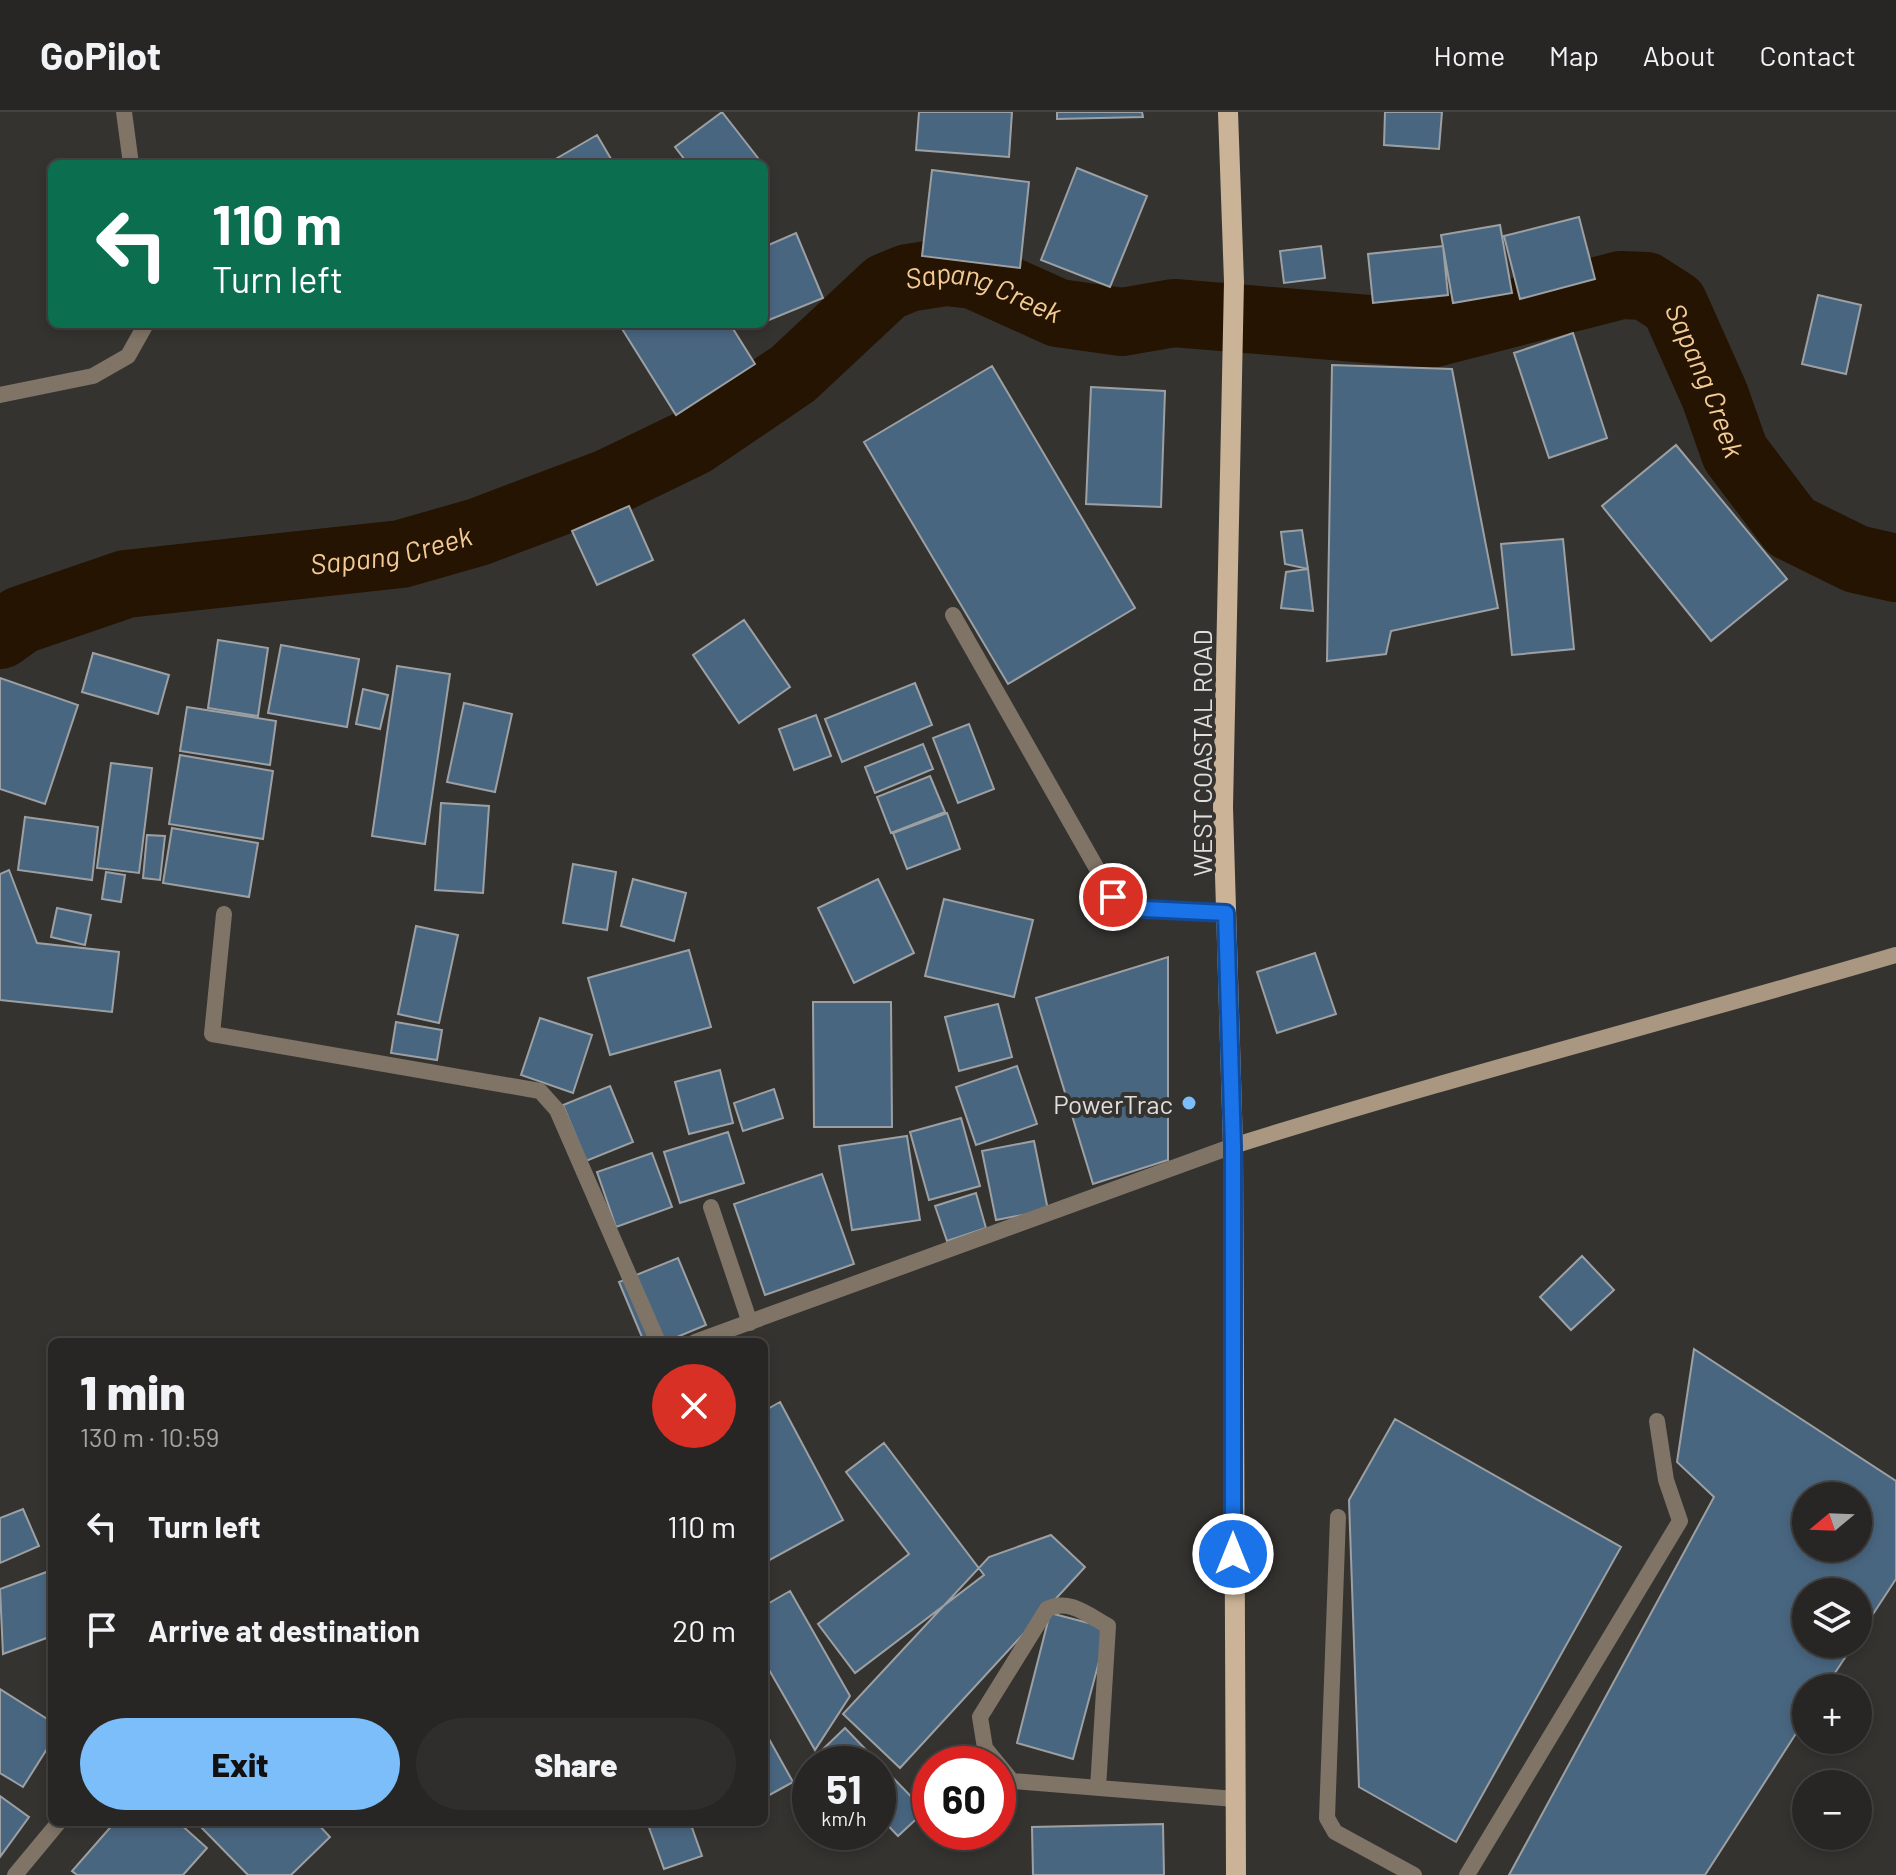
<!DOCTYPE html>
<meta charset="utf-8">
<style>
body{margin:0;font-family:Barlow,sans-serif;background:#302e2c;color:#f1f3f6;height:100vh;display:flex;flex-direction:column;font-size:30px;white-space:nowrap}
*{box-sizing:border-box;margin:0}
p{font-size:26px;color:#a5a5a6}
.icon{flex:none;width:44px;height:44px;fill:none;stroke:currentColor;stroke-width:2;stroke-linecap:round;stroke-linejoin:round}
.map{position:relative;flex:1;overflow:hidden}
.panel{position:absolute;left:48px;top:1226px;width:720px;height:488px;display:flex;flex-direction:column;background:#282624;border-radius:12px;box-shadow:0 4px 12px #0003,0 0 0 2px #444341}
.panel>*{flex:none}
.top-card{position:absolute;left:48px;top:48px;width:720px;height:168px;border-radius:12px;box-shadow:0 4px 12px #0003,0 0 0 2px #444341;background:#0b6e4f;color:#fff;overflow:hidden}
.needle{width:52px;rotate:251deg}
.tools{position:absolute;left:1792px;top:1370px;display:grid;gap:16px}
.tools a{display:grid;place-items:center;width:80px;height:80px;border-radius:50%;background:#282624;box-shadow:0 4px 12px #0003,0 0 0 2px #444341;font-size:40px}
.speed{position:absolute;left:792px;top:1634px;display:flex;gap:16px;font-size:40px;font-weight:700;text-align:center}
.speed>*{display:grid;place-content:center;width:104px;height:104px;border-radius:50%;background:#282624;box-shadow:0 4px 12px #0003,0 0 0 2px #444341;line-height:1}
.speed small{font-size:20px;font-weight:400}
.speed .limit{border:12px solid #d22;background:#fff;color:#111}
.pin{position:absolute;display:grid;place-items:center;width:68px;height:68px;color:#fff;margin:-34px;border:4px solid #fff;border-radius:50%;box-shadow:0 2px 8px #0007}
.me{position:absolute;width:88px;margin:-44px;rotate:0deg;stroke-linejoin:round;filter:drop-shadow(0 0 6px #0008)}
.turn{display:flex;align-items:center;gap:28px;height:168px;padding:0 32px;font-size:36px}
.turn .icon{width:104px;height:104px;stroke-width:2.5}
.turn b{display:block;font-size:56px;line-height:68px}
.round{display:grid;place-items:center;flex:none;width:84px;height:84px;border-radius:42px;background:#302e2c}
.overview{display:flex;align-items:center;justify-content:space-between;height:136px;padding:0 32px}
h1{font-size:48px;font-weight:800;line-height:60px}
.action{display:flex;gap:16px;margin-top:auto;padding:16px 32px}
.action a{flex:1;height:92px;border-radius:48px;background:#7cbef9;color:#111;font-size:32px;font-weight:800;line-height:92px;text-align:center}
.action a+a{background:#302e2c;color:#f1f3f6}
ul{padding:0;list-style:none}
li{display:flex;align-items:center;gap:24px;height:104px;padding:0 32px}
li div{flex:1}
li b{display:block;font-size:30px}
li em{font-style:normal}
header{display:flex;align-items:center;gap:48px;box-sizing:border-box;height:112px;padding:0 40px;background:#282624;border-bottom:2px solid #444341}
header strong{font-size:38px}
nav{display:flex;gap:44px;margin-inline-start:auto;font-size:28px}
.map>svg:first-child{display:block}
</style>
<header>
<strong>GoPilot</strong>
<nav><a>Home</a><a>Map</a><a>About</a><a>Contact</a></nav>
</header>
<div class="map">
<svg width="1896" height="1763" viewBox="0 0 1896 1763">
<rect width="100%" height="100%" fill="#353330"/>
<g fill="none" stroke-linecap="round" stroke-linejoin="round">
<!-- river -->
<path stroke="#241401" stroke-width="68" id="s1" d="M0,523L21,508L126,472L401,442L478,420L608,371L693,330L793,262L886,175L908,166L946,160L974,163L1058,201L1122,210L1174,201L1430,222L1621,173L1646,174L1674,192L1715,284L1735,341L1791,415L1856,447L1896,456"/>
</g>
<!-- building -->
<path fill="#496680" stroke="#9da0a3" stroke-width="2" fill-rule="evenodd" d="M722,0L758,46L751,52H688L675,35Z
M919,0H1012L1009,45L916,38Z
M1057,0H1142L1143,5L1057,7Z
M1385,0H1442L1439,37L1384,33Z
M597,23L614,52H547Z
M1077,56L1147,84L1110,175L1041,148Z
M932,58L1029,70L1020,156L922,144Z
M1579,105L1595,167L1520,187L1504,124Z
M1500,113L1512,181L1453,191L1441,123Z
M796,121L823,186L764,210V135Z
M1321,134L1325,166L1284,171L1280,139Z
M1443,134L1448,183L1373,191L1368,142Z
M1818,183L1861,193L1846,262L1802,252Z
M619,212H730L755,252L676,303Z
M1573,221L1607,326L1549,346L1514,241Z
M1332,253L1452,257L1498,496L1391,519L1386,542L1327,549Z
M992,254L1135,496L1008,572L864,330Z
M1091,275L1165,279L1161,395L1086,392Z
M1676,333L1787,467L1711,529L1602,394Z
M629,394L653,448L597,473L572,419Z
M1302,418L1308,457L1285,452L1281,420Z
M1563,427L1574,537L1512,543L1501,432Z
M1308,457L1313,499L1281,496L1286,460Z
M744,508L790,575L739,611L693,543Z
M218,528L268,536L258,604L208,596Z
M281,533L359,547L347,615L268,601Z
M93,541L169,563L158,602L82,580Z
M397,554L450,562L425,732L372,724Z
M0,566L78,593L45,692L0,677Z
M915,571L932,613L842,650L825,607Z
M363,577L388,583L380,617L356,612Z
M464,591L512,602L495,680L447,670Z
M187,595L276,609L270,653L180,639Z
M816,603L831,644L794,658L779,617Z
M969,612L994,677L958,691L933,626Z
M923,632L933,657L875,681L865,655Z
M180,643L273,659L263,727L169,712Z
M111,651L152,656L139,761L97,756Z
M930,664L945,700L891,721L877,685Z
M441,691L489,694L483,781L435,778Z
M947,701L960,737L907,757L893,721Z
M25,705L98,715L92,768L18,758Z
M172,716L258,731L249,785L163,771Z
M147,723L165,724L160,768L143,766Z
M573,752L616,760L607,818L563,811Z
M9,758L37,831L119,840L112,900L0,888V762Z
M106,760L125,763L121,790L102,787Z
M633,767L686,781L674,829L621,814Z
M878,767L914,841L854,871L818,796Z
M944,787L1033,808L1014,885L925,864Z
M57,796L91,803L85,833L51,825Z
M416,814L458,823L439,911L398,902Z
M689,838L711,915L610,943L588,866Z
M1315,841L1336,902L1277,921L1257,860Z
M1168,845V1048L1093,1072L1036,886Z
M813,890H891L892,1015H814Z
M998,892L1012,945L959,959L945,905Z
M540,906L592,923L573,981L521,963Z
M396,910L442,918L437,948L391,941Z
M1017,954L1037,1012L976,1033L956,975Z
M720,958L733,1011L689,1022L675,970Z
M610,974L633,1030L586,1049L563,993Z
M774,977L783,1006L743,1019L734,991Z
M961,1006L980,1074L929,1088L910,1020Z
M728,1020L744,1071L680,1091L664,1040Z
M907,1024L920,1108L852,1118L839,1034Z
M1034,1029L1048,1098L996,1108L982,1039Z
M652,1041L672,1095L616,1115L597,1060Z
M822,1062L854,1152L765,1183L734,1092Z
M976,1081L986,1116L947,1129L935,1094Z
M1582,1144L1614,1178L1571,1218L1540,1185Z
M678,1146L706,1213L665,1230H644L619,1170Z
M1694,1237L1896,1369V1467L1858,1525V1480H1806V1532H1854L1825,1576H1806V1606L1705,1763H1509L1714,1385L1677,1350ZM1806,1384H1858V1436H1806Z
M780,1290L843,1408L764,1451V1299Z
M1395,1307L1621,1435L1456,1730L1359,1675L1349,1388Z
M884,1331L984,1463L855,1561L818,1512L909,1442L846,1360Z
M23,1397L39,1434L0,1451V1406Z
M1051,1423L1085,1455L900,1656L843,1602L989,1445Z
M52,1458V1524L3,1542L0,1477Z
M790,1479L850,1584L815,1638L764,1549V1494Z
M1050,1501L1108,1516L1073,1647L1017,1631Z
M0,1577L52,1610V1629L23,1675L0,1661Z
M845,1616L925,1699L898,1724L878,1703V1652H829L819,1641Z
M764,1618L793,1670L764,1686Z
M0,1684L29,1705L0,1745Z
M115,1710H178L207,1736L183,1763H77L72,1759Z
M196,1710H316L330,1725L291,1763H248Z
M647,1710H690L702,1744L664,1757Z
M1163,1712L1164,1763H1033L1032,1715Z"/>
<g fill="none" stroke-linecap="round" stroke-linejoin="round">
<!-- lane -->
<path stroke="#7f7466" stroke-width="16" d="M124,0L131,52
M0,283L93,264L128,244L146,212
M953,503L1113,785L1145,797L1226,801
M1338,1405L1327,1706L1335,1720L1414,1763
M1098,1676L1108,1514C1088,1503 1069,1486 1047,1497L980,1605L985,1636L1012,1669L1235,1687
M1467,1763L1680,1409L1666,1368L1657,1309"/>
<!-- street -->
<path stroke="#7f7466" stroke-width="16" d="M224,802L212,922L540,979L557,998L658,1230
M711,1095L750,1211
M695,1230L1233,1034
M15,1763L59,1710"/>
<!-- secondary -->
<path stroke="#a99782" stroke-width="16" d="M1233,1034C1452,965 1675,908 1896,843"/>
<!-- primary -->
<path stroke="#cab397" stroke-width="20" d="M1228,0L1234,170L1223,695L1233,1034L1236,1763"/>
</g>
<g fill="none" stroke-linecap="round" stroke-linejoin="round">
<!-- route casing -->
<g stroke="#114b97" stroke-width="20">
<path id="route" d="M1113,785L1145,797L1226,801L1233,1034V1442"/>
</g>
<!-- route -->
<use href="#route" stroke="#1a73e8" stroke-width="14"/>
</g>
<!-- markers -->
<circle fill="#7cbef9" stroke="#353330" stroke-width="3" cx="1189" cy="991" r="8"/>
<g text-anchor="middle" dominant-baseline="central" stroke-width="8" stroke-linejoin="round" paint-order="stroke">
<!-- street labels -->
<g font-size="26" fill="#e1dfde" stroke="#353330">
<text transform="translate(1201 641) rotate(-90)">WEST COASTAL ROAD</text>
</g>
<!-- poi labels -->
<g font-size="26" fill="#e1dfde" stroke="#353330" text-anchor="end">
<text x="1173" y="991">PowerTrac</text>
</g>
<!-- water labels -->
<g font-size="28" font-style="italic" fill="#f4ca95" stroke="#353330">
<text stroke="none"><textPath href="#s1" startOffset="1078">Sapang Creek</textPath></text>
<text stroke="none"><textPath href="#s1" startOffset="1870">Sapang Creek</textPath></text>
<text stroke="none"><textPath href="#s1" startOffset="404">Sapang Creek</textPath></text>
</g>
</g>
</svg>
<div class="tools">
<a><svg class="needle" viewBox="-14 -14 28 28"><path d="M0-13l5 13h-10z" fill="#e53935"/><path d="M0 13l5-13h-10z" fill="#a5a5a6"/></svg></a>
<a><svg class="icon" aria-label="layers" viewBox="0 0 24 24"><path d="M12 4l9 5-9 5-9-5zM3 14l9 5 9-5"/></svg></a>
<a>+</a>
<a>−</a>
</div>
<div class="speed"><div>51<small>km/h</small></div><div class="limit">60</div></div>
<div class="pin" style="left:1113px;top:785px;background:#d93025"><svg class="icon" aria-label="arrive" viewBox="0 0 24 24"><path d="M6 21V4h12l-3 4 3 4H6"/></svg></div>
<svg class="me" style="left:1233px;top:1442px" viewBox="-20 -20 40 40"><circle r="17" fill="#1a73e8" stroke="#fff" stroke-width="3"/><path d="M0-11L8 9 0 5-8 9z" fill="#fff"/></svg>
<div class="top-card">
<div class="turn"><svg class="icon" aria-label="left" viewBox="0 0 24 24"><path d="M17 20v-9H6M10 6l-5 5 5 5"/></svg><div><b>110 m</b>Turn left</div></div>
</div>
<section class="panel">
<div class="overview"><div><h1>1 min</h1><p>130 m · 10:59</p></div><a class="round" style="background:#d93025;color:#fff"><svg class="icon" aria-label="close" viewBox="0 0 24 24"><path d="M6 6l12 12M18 6L6 18"/></svg></a></div>
<ul>
<li><svg class="icon" aria-label="left" viewBox="0 0 24 24"><path d="M17 20v-9H6M10 6l-5 5 5 5"/></svg><div><b>Turn left</b></div><em>110 m</em></li>
<li><svg class="icon" aria-label="arrive" viewBox="0 0 24 24"><path d="M6 21V4h12l-3 4 3 4H6"/></svg><div><b>Arrive at destination</b></div><em>20 m</em></li>
</ul>
<div class="action"><a>Exit</a><a>Share</a></div>
</section>
</div>
